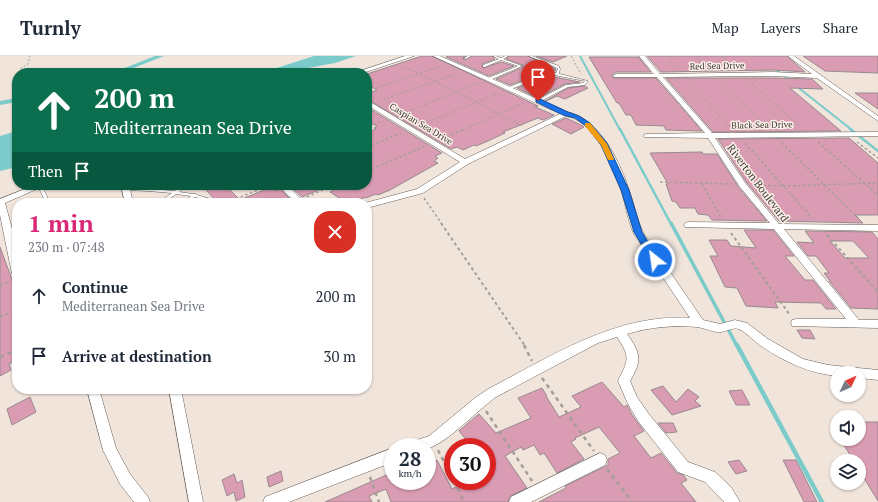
<!DOCTYPE html>
<meta charset="utf-8">
<style>
body{margin:0;font-family:"PT Serif",serif;background:#f6f6f7;color:#1f2937;height:100vh;display:flex;flex-direction:column;font-size:15px;white-space:nowrap}
*{box-sizing:border-box;margin:0}
p{font-size:13px;color:#747a83}
.icon{flex:none;width:22px;height:22px;fill:none;stroke:currentColor;stroke-width:2;stroke-linecap:round;stroke-linejoin:round}
.map{position:relative;flex:1;overflow:hidden}
.sheet{position:absolute;left:12px;top:142px;width:360px;height:196px;display:flex;flex-direction:column;background:#fff;border-radius:16px;box-shadow:0 1px 3px #0004}
.sheet>*{flex:none}
.top-card{position:absolute;left:12px;top:12px;width:360px;height:122px;border-radius:16px;box-shadow:0 1px 3px #0004;background:#0b6e4f;color:#fff;overflow:hidden}
.needle{width:26px;rotate:46deg}
.fabs{position:absolute;left:830px;top:310px;display:grid;gap:8px}
.fabs a{display:grid;place-items:center;width:36px;height:36px;border-radius:50%;background:#fff;box-shadow:0 1px 3px #0004;font-size:20px}
.speed{position:absolute;left:384px;top:382px;display:flex;gap:8px;font-size:20px;font-weight:700;text-align:center}
.speed>*{display:grid;place-content:center;width:52px;height:52px;border-radius:50%;background:#fff;box-shadow:0 1px 3px #0004;line-height:1}
.speed small{font-size:10px;font-weight:400}
.speed .limit{border:6px solid #d22;background:#fff;color:#111}
.pin{position:absolute;display:grid;place-items:center;width:34px;height:34px;color:#fff;margin:-41px -17px;border-radius:50% 50% 50% 0;rotate:-45deg;box-shadow:0 0 4px #0007}
.pin .icon{rotate:45deg}
.me{position:absolute;width:44px;margin:-22px;rotate:330deg;stroke-linejoin:round;filter:drop-shadow(0 0 3px #0008)}
.turn{display:flex;align-items:center;gap:14px;height:84px;padding:0 16px;font-size:18px}
.turn .icon{width:52px;height:52px;stroke-width:2.5}
.turn b{display:block;font-size:28px;line-height:34px}
.then{display:flex;align-items:center;height:38px;padding:0 16px;background:#0003;gap:8px;font-size:15px}
.round{display:grid;place-items:center;flex:none;width:42px;height:42px;border-radius:16px;background:#f6f6f7}
.headline{display:flex;align-items:center;justify-content:space-between;height:68px;padding:0 16px}
h1{font-size:24px;font-weight:800;line-height:30px;color:#db2777}
ul{padding:0;list-style:none}
li{display:flex;align-items:center;gap:12px;height:60px;padding:0 16px}
li div{flex:1}
li b{display:block;font-size:15px}
li em{font-style:normal}
header{display:flex;align-items:center;gap:24px;box-sizing:border-box;height:56px;padding:0 20px;background:#fff;border-bottom:1px solid #e0e1e3}
header strong{font-size:19px}
nav{display:flex;gap:22px;margin-inline-start:auto;font-size:14px}
.map>svg:first-child{display:block}
</style>
<header>
<strong>Turnly</strong>
<nav><a>Map</a><a>Layers</a><a>Share</a></nav>
</header>
<div class="map">
<svg width="878" height="446" viewBox="0 0 878 446">
<rect width="100%" height="100%" fill="#f0e4db"/>
<!-- water -->
<path fill="#7bcbcb" d="M314,0H356L335,7L308,12L294,16L261,17Z
M17,75V111L0,115V80Z"/>
<g fill="none" stroke-linecap="round" stroke-linejoin="round">
<!-- stream-far3 -->
<path stroke="#7bcbcb" stroke-width="2" d="M580,0L620,74
M774,12L789,24
M795,29L852,74"/>
<!-- stream-far2 -->
<path stroke="#7bcbcb" stroke-width="2.5" d="M620,73L671,168
M850,73L878,95"/>
<!-- stream-far1 -->
<path stroke="#7bcbcb" stroke-width="3.5" d="M671,167L737,290"/>
<!-- stream -->
<path stroke="#7bcbcb" stroke-width="4.5" d="M737,289L822,446"/>
<!-- canal -->
<path fill="#7bcbcb" fill-rule="evenodd" d="M155,0H164L121,17H112Z
M17,42V46L0,49V45Z"/>
</g>
<!-- building -->
<path fill="#d99cb3" stroke="#988a8f" fill-rule="evenodd" d="M422,0H432L538,50L535,51L554,59L543,64L538,62L503,76L505,77L488,85L476,90L474,89L463,94L457,91L451,93L367,43V38L377,34L367,28V18Z
M448,0H465L463,3L465,4L472,0H492L495,3L482,8L483,12L501,6L514,10L489,20L446,1Z
M509,0H528L556,13L555,15H547L510,29L496,23L523,11V9L506,3Z
M536,0H567L553,6Z
M647,0H787L805,16L773,14L661,16Z
M803,0H878V17L825,15Z
M589,1H638L651,16H616L612,19V21L614,22H656L702,75L666,74L664,70L636,69L631,59H626L619,47H617Z
M549,20L580,26L565,28L538,42L517,32Z
M666,22H773L812,23L823,33L790,32L841,75L713,76Z
M585,30L588,32L565,43L557,40L546,45H545L568,32Z
M855,37H878V53Z
M367,51L442,97L435,100L438,102L434,105L438,107L390,134L378,139L376,138L366,142L365,141L354,147H347L330,136L343,129H367V77L376,73L374,72L377,70L367,65Z
M566,62L581,69L584,71L571,78L552,68Z
M849,82L878,107V159H855L863,167L779,165L747,127L718,83Z
M702,96L703,98H717L739,132L767,165L712,164L708,159L698,158L695,152H680L676,146L672,145L666,128H668L650,97Z
M219,129H225L240,144L271,131L276,135L280,133L294,147H218L206,134Z
M307,129H331L302,141L294,134Z
M744,174H773L794,200H785L805,224H813L836,253H826L821,247L775,246L778,252L746,250L737,232L725,231L710,200H718L709,184H727L731,190L756,192Z
M805,175L872,176L878,183V253L851,252L829,225H830L824,217H829L816,200H808L797,186L814,187ZM830,185H853L869,202H845Z
M0,191L17,237V304L9,308L11,314L0,320Z
M797,274H810L815,283L802,282Z
M602,326L624,351L627,349L632,359L644,375L634,380L651,402L661,397L677,417L683,419L687,424L681,427L696,446H539L566,432L565,430L606,410L608,409V403L620,397L599,371L575,382L576,383L571,386L584,403L557,417L544,397L540,399L534,389L523,394L521,391L505,400L527,432L510,440L508,446H391L386,433L369,440L372,446H325L391,417L393,425H427V409L437,404L452,433L468,425H487V391H472L459,375L474,362L479,358L496,377L531,362L518,342L542,332L547,340H546L559,361L581,351L572,340Z
M663,330L676,346L688,333L699,341L695,345L701,350L672,359L651,334Z
M742,334L750,349H736L729,335Z
M30,341L36,356L12,369L7,353Z
M859,366H878V445L859,414V405H854L840,383H859Z
M658,367H673L677,376L666,377Z
M739,404L747,415L736,418L728,406Z
M783,404H796L817,446H804Z
M281,415L283,425L269,431L267,421Z
M234,418L237,427L242,424L245,441L236,445L234,436L227,440L222,424Z"/>
<g fill="none" stroke-linecap="round" stroke-linejoin="round">
<!-- service casing -->
<g stroke="#695f58" stroke-width="1">
<path id="service" d="M468,0H471L466,3L464,2Z
M493,0H496L501,2L505,0H508L503,3L522,10L490,24H488V22L518,10L501,4L485,11H483V9L499,3Z
M529,0H532L559,10L560,13L559,18H560L588,25L585,29L568,31L539,46H537V44L566,29L583,27L585,25L549,18L511,33H509V31L548,16L556,17L558,13L557,12Z
M39,129L42,130L50,147H46L38,130Z
M183,129H188L179,136L193,138H196L197,139L214,144L215,145L213,146L195,141L187,147H182L191,140L176,138L163,147H158L172,137L148,135L126,134L124,133L126,132H137L175,135Z"/>
</g>
<!-- minor casing -->
<g stroke="#695f58" stroke-width="1">
<path id="minor" d="M405,0H414L363,17H354Z
M433,0H440L567,56C600,62 621,108 630,137C635,151 637,165 644,178L703,264L720,268L735,264L747,267L768,283L803,303L828,309L878,314V324L859,322V317H837V320C808,317 785,306 761,290C754,285 747,277 739,273C733,271 727,275 721,276C714,277 705,272 697,271C675,269 649,271 627,278C641,297 642,305 630,325L637,341L648,357L688,406L715,416L731,431L740,446H724L705,426L678,416L638,365L628,348L618,325C628,304 631,302 617,281L598,287L496,341C475,356 450,385 427,393V391H409L411,386L429,380L475,342L488,333C550,301 617,257 690,262L634,178C628,165 626,151 622,137C614,111 595,65 566,60L468,108L423,137L367,152V147H365L417,133L460,106L367,49V44L465,103L560,58Z
M639,0H645L660,18L773,16L812,18L788,0H794L878,60V65L817,22L773,20L663,21L712,77L878,76V80L715,82L746,128L779,168L878,169V175L784,173L859,264H878V272L792,270L791,267L792,264L796,263H846L774,173L685,171L684,169L685,167L688,166L770,167L740,131L708,82L644,81V79L646,78L705,77L657,21H614L613,20L616,18H654Z
M35,129H46L5,147L17,191V221L12,218L0,159V143Z
M121,129H129L133,147H125Z
M278,129H287L305,147H296Z
M87,333H99L116,392L130,418L148,441L150,446H134L120,428L103,394Z
M169,333H181L203,446H189Z
M393,392V406L289,446H263L265,441L270,439Z
M600,397L605,399L607,404L605,409L531,446H509L511,441Z"/>
</g>
<!-- path-far3 -->
<path stroke="#a69d96" stroke-width="1" stroke-dasharray="2 2" stroke-linecap="butt" d="M571,0L581,18
M666,0L677,13
M695,0L707,12
M722,0L734,12
M402,10C443,28 483,50 523,70
M20,17L21,12L28,8L30,0
M749,25L799,70
M689,26L731,72
M721,26L766,71
M367,35L442,10
M380,45L458,17
M402,58L479,27
M420,69L499,37
M367,71L383,65
M16,74L14,26L17,25
M463,74L524,47"/>
<!-- path-far2 -->
<path stroke="#a69d96" stroke-width="1.5" stroke-dasharray="2.5 2.5" stroke-linecap="butt" d="M16,73L17,99
M442,83L465,73
M818,86L878,139
M857,86L878,102
M745,87L812,162
M782,87L860,164
M367,91L401,77
M367,115L425,90
M660,126L733,128
M702,128L721,161
M753,129L784,130L878,127
M203,134L213,129
M307,141L334,129
M424,142L442,168
M236,143L270,129"/>
<!-- path-far1 -->
<path stroke="#a69d96" stroke-width="2" stroke-dasharray="3 3" stroke-linecap="butt" d="M441,167L525,290
M731,177L790,259
M827,179L878,236
M0,229L12,225
M0,261L17,254"/>
<!-- path -->
<path stroke="#a69d96" stroke-width="2.5" stroke-dasharray="4 4" stroke-linecap="butt" d="M524,289L532,305
M0,301L17,294
M542,322L594,395
M486,355L532,425
M438,394L453,424
M607,413L632,446
M370,421L379,446
M454,425L464,446"/>
<!-- service -->
<use href="#service" fill="#fff" fill-rule="evenodd"/>
<!-- minor -->
<use href="#minor" fill="#fff" fill-rule="evenodd"/>
</g>
<!-- route -->
<path fill="#1a73e8" stroke="#114b97" d="M536,43H540L568,56L579,60L590,67L607,87L629,134L642,176L659,204L658,206H652L634,176L621,134L601,89L586,70L575,62L563,59L536,46Z"/>
<!-- slow -->
<path fill="#f59e0b" d="M585,67H590L607,88L614,103L613,104H608L601,89L585,70Z"/>
<g text-anchor="middle" dominant-baseline="central" stroke-width="3" stroke-linejoin="round" paint-order="stroke">
<!-- far-street labels -->
<g font-size="9" fill="#3c3834" stroke="#fdf2e9">
<text transform="translate(717 10) rotate(-1)">Red Sea Drive</text>
<text transform="translate(421 68) rotate(31)">Caspian Sea Drive</text>
<text transform="translate(762 69) rotate(-1)">Black Sea Drive</text>
</g>
<!-- street labels -->
<g font-size="11" fill="#3c3834" stroke="#fdf2e9">
<text transform="translate(758 127) rotate(53)">Riverton Boulevard</text>
</g>
</g>
</svg>
<div class="fabs">
<a><svg class="needle" viewBox="-14 -14 28 28"><path d="M0-13l5 13h-10z" fill="#e53935"/><path d="M0 13l5-13h-10z" fill="#747a83"/></svg></a>
<a><svg class="icon" aria-label="sound" viewBox="0 0 24 24"><path d="M4 9h4l5-4v14l-5-4H4zM17 9q2 3 0 6"/></svg></a>
<a><svg class="icon" aria-label="layers" viewBox="0 0 24 24"><path d="M12 4l9 5-9 5-9-5zM3 14l9 5 9-5"/></svg></a>
</div>
<div class="speed"><div>28<small>km/h</small></div><div class="limit">30</div></div>
<div class="pin" style="left:538px;top:45px;background:#d93025"><svg class="icon" aria-label="arrive" viewBox="0 0 24 24"><path d="M6 21V4h12l-3 4 3 4H6"/></svg></div>
<svg class="me" style="left:655px;top:204px" viewBox="-20 -20 40 40"><circle r="17" fill="#1a73e8" stroke="#fff" stroke-width="3"/><path d="M0-11L8 9 0 5-8 9z" fill="#fff"/></svg>
<div class="top-card">
<div class="turn"><svg class="icon" aria-label="ahead" viewBox="0 0 24 24"><path d="M12 20V5M6 11l6-6 6 6"/></svg><div><b>200 m</b>Mediterranean Sea Drive</div></div>
<div class="then">Then<svg class="icon" aria-label="arrive" viewBox="0 0 24 24"><path d="M6 21V4h12l-3 4 3 4H6"/></svg></div>
</div>
<section class="sheet">
<div class="headline"><div><h1>1 min</h1><p>230 m · 07:48</p></div><a class="round" style="background:#d93025;color:#fff"><svg class="icon" aria-label="close" viewBox="0 0 24 24"><path d="M6 6l12 12M18 6L6 18"/></svg></a></div>
<ul>
<li><svg class="icon" aria-label="ahead" viewBox="0 0 24 24"><path d="M12 20V5M6 11l6-6 6 6"/></svg><div><b>Continue</b><p>Mediterranean Sea Drive</p></div><em>200 m</em></li>
<li><svg class="icon" aria-label="arrive" viewBox="0 0 24 24"><path d="M6 21V4h12l-3 4 3 4H6"/></svg><div><b>Arrive at destination</b></div><em>30 m</em></li>
</ul>
</section>
</div>
